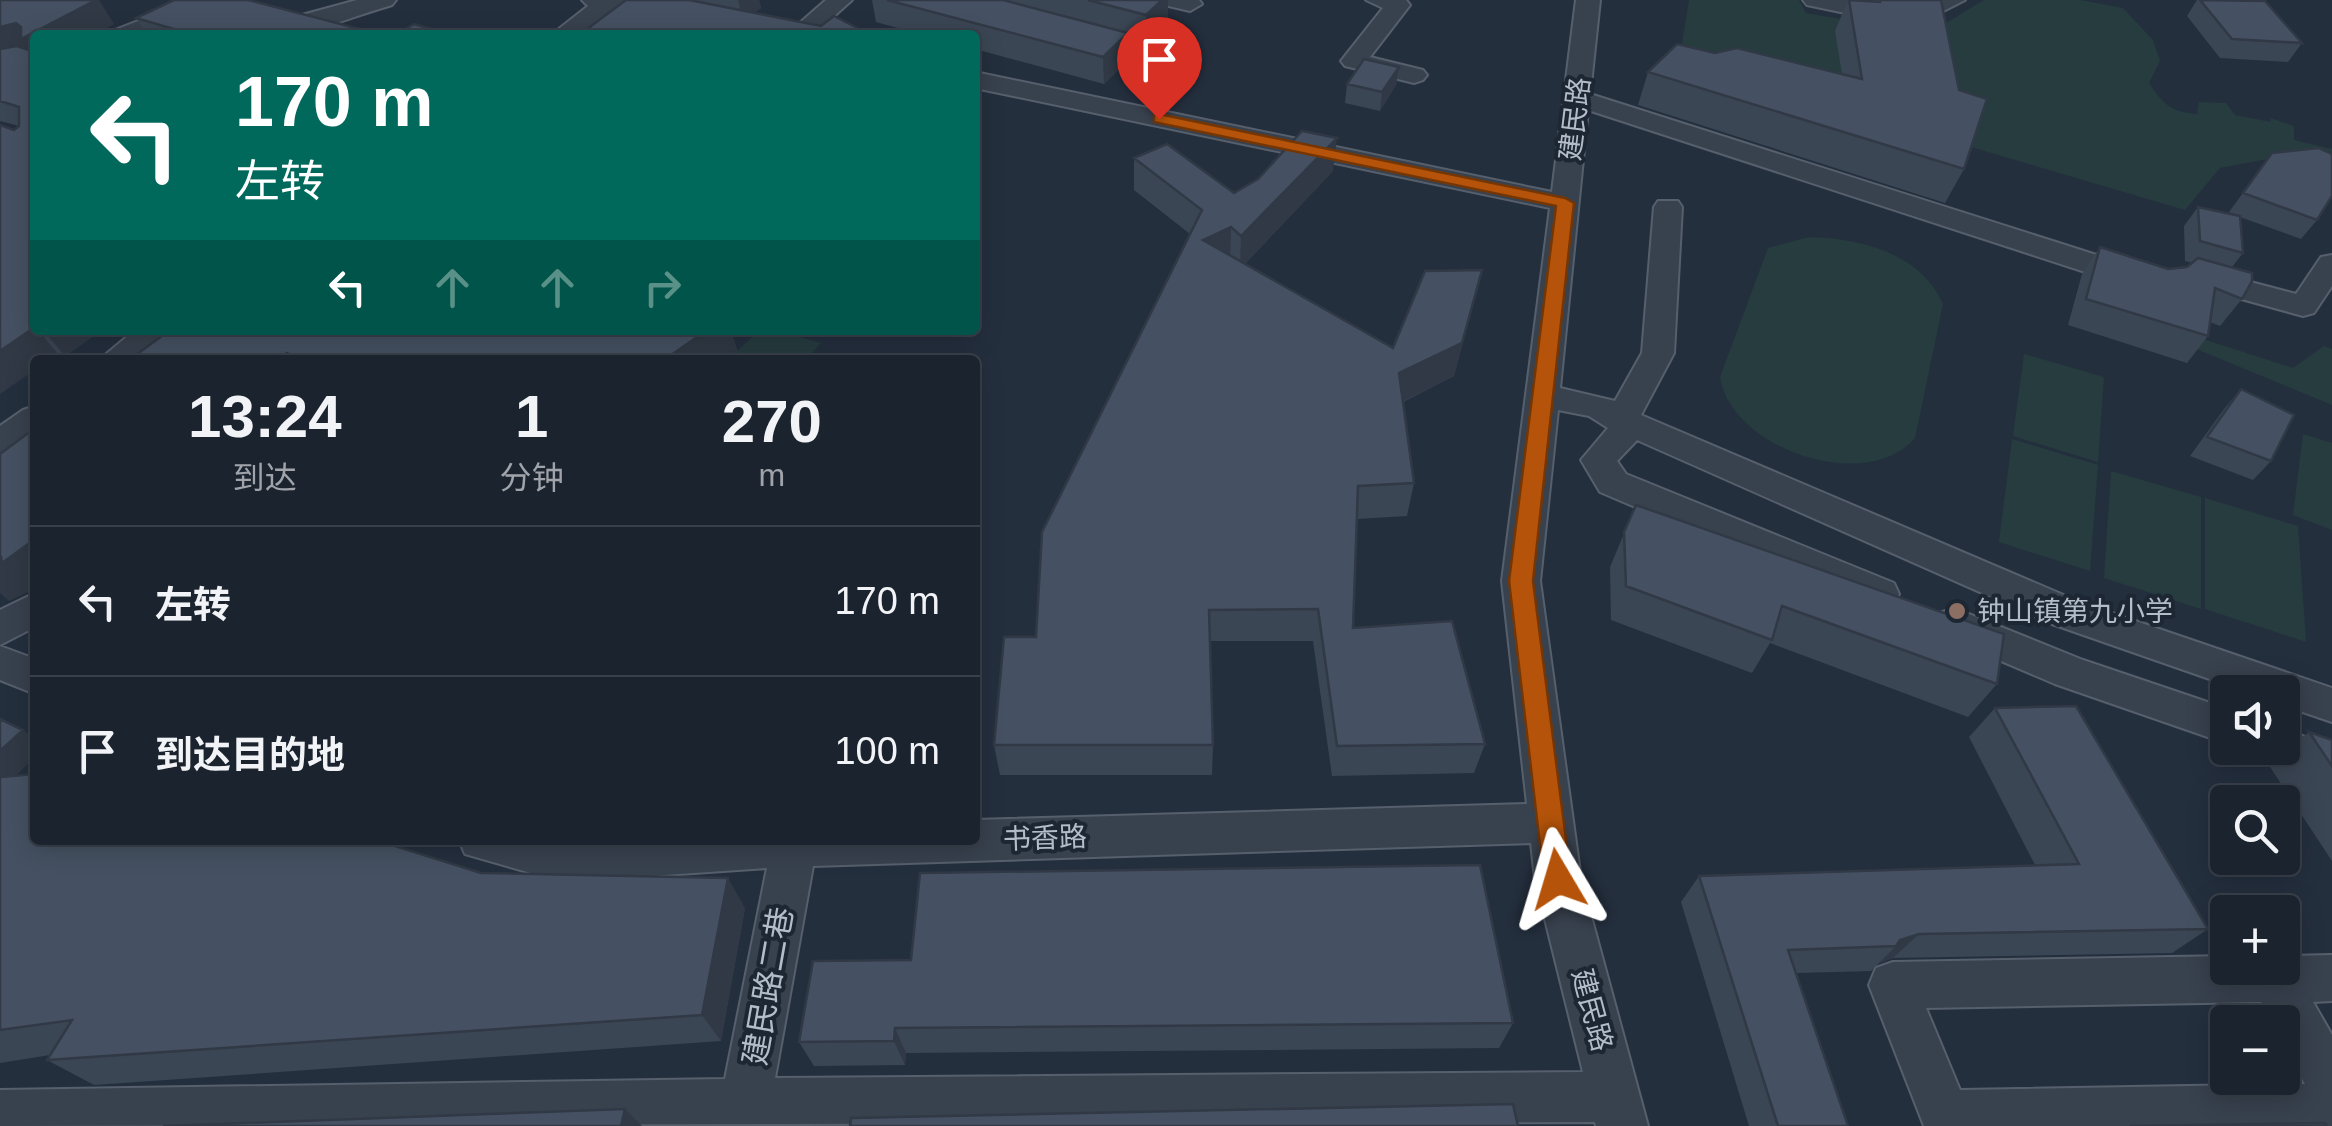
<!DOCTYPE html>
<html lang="zh">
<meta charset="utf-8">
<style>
body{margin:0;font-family:Arial,"Noto Sans SC",sans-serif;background:#282f3a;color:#f1f3f6;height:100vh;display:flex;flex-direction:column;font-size:38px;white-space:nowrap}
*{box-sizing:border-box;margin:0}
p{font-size:32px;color:#a0a4aa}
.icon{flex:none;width:55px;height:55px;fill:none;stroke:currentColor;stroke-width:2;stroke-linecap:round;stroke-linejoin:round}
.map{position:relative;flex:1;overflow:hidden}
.side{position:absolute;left:30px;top:355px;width:950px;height:490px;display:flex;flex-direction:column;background:#1b232e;border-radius:10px;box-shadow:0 5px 25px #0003,0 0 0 2px #39404a}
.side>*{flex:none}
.hud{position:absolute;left:30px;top:30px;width:950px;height:305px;border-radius:10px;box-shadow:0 5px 25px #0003,0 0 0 2px #39404a;background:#00695c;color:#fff;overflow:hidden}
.fabs{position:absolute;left:2210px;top:675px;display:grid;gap:20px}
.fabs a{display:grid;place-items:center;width:90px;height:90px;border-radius:10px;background:#1b232e;box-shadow:0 5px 25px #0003,0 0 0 2px #39404a;font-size:50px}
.pin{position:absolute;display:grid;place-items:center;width:85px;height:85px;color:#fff;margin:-102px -42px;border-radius:50% 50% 50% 0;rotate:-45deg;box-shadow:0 0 10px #0007}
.pin .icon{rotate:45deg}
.me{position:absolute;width:110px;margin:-55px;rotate:353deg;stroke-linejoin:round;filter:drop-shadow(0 0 8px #0008)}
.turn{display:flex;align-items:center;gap:35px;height:210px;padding:0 40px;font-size:45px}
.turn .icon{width:130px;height:130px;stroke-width:2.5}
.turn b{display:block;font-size:70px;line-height:85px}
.lanes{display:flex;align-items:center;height:95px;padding:0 40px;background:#0003;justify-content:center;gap:50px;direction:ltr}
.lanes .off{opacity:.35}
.eta{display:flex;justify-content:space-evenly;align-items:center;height:170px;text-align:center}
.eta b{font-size:60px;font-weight:700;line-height:70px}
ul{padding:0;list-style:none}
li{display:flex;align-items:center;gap:30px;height:150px;padding:0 40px;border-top:2px solid #39404a}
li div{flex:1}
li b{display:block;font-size:38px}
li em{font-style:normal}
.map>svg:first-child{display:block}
</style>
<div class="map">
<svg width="2332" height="1126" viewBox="0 0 2332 1126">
<rect width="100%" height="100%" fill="#242f3e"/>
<!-- green -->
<path fill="#263c3f" d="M1689,0H1799L1806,13L1928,34L1984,0H2080L2123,8L2153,40L2160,61L2149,83C2163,104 2171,112 2197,114L2199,102L2226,103L2235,115L2271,122L2270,118L2294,126V140L2332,149V170L2273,158L2220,168L2185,210L1971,147L1677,75Z
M1809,237C1859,238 1921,253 1943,304L1915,438C1866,495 1731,449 1720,377L1768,248Z
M760,330H775L821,343L806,360H727Z
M2191,335L2293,368L2324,346L2332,349V405L2189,346Z
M2024,354L2104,377L2098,462L2013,436Z
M2303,434L2332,443V530L2293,515Z
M2012,439L2098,465L2090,571L1999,542Z
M2111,471L2201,497V609L2104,578Z
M2205,498L2298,526L2306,642L2205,609Z"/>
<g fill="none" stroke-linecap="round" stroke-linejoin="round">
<!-- minor casing -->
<g stroke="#565f6c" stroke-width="4">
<path id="minor" d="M192,0H225L221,5L146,35H112L115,30Z
M357,0H396L392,5C353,16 313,35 274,35L302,15Z
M582,0H627L756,28L768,35H722L612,11L579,35H551L588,6Z
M826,0H852L813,35H786Z
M1160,0H1199L1202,4L1190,11L1164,5Z
M1366,0H1406L1410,5L1370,57L1423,70L1427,75L1423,80L1414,83L1345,66L1341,61L1383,8Z
M1576,0H1600L1590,94L2147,271L2151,278L2147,285H2125L1588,110L1560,388L1615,401L1642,353L1654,207L1658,201H1678L1682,207L1674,353L1641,415L2080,602L2332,688V722L2282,705V692H2247L2052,624L1637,440L1617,461L1626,474L1894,583L1899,594L1894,605L1880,609L1866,605L1600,492L1581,460L1608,428L1589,416L1558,410L1540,581L1581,879L1648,1126H1596L1595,1122L0,1126V1090L725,1079L767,868L562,882L465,854L459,840H975V820L1527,804L1502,581L1550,208L975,88V72L1552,192ZM1531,843L1535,879L1583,1072L775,1078L813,866Z
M1803,0H1850L1909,12L1934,0H1965L1912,27L1807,5Z
M1081,29L1166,51L1170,56L1157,64L1072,41L1069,36L1072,31Z
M2332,255V286L2314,313L2303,316L2187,284L2183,277L2187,270L2198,268L2296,294L2321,257Z
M135,330H173L137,360H99Z
M35,406V435L12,453L0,456V426L23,410Z
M35,593V627L0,645V610Z
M1954,608L2083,660L2228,709V744L2055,684L1940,635L1935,624L1940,613Z
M0,646L35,659V694L0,680Z
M2282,729L2332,746V782L2267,760L2261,748H2282Z
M2332,955V1001L2313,1002L2332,1035V1126H1924L1869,985L1876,968L1893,962L2228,956V968H2282V956ZM2261,1002L2272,1022H2282V1043L2305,1084L1960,1090L1926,1008Z"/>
</g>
<!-- minor -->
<use href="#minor" fill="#38414e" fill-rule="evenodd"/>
</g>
<!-- wall -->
<path fill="#3b4654" d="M0,0L114,24L94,35H35V330H102L65,356L58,354L49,360H35L14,130L19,126L0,121Z
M626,0H759L761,8L754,13Z
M872,0H1168V20L1146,42L1128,37V60L1104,84L975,49V35H923L876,22Z
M1848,0L1876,1L1869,0H1941L1964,169L1945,203L1638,105L1648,72L1715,53L1842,74L1835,31Z
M2197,0H2240L2302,43L2288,62L2220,58L2187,16Z
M136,18L383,35H147Z
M1399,67L1396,85L1380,111L1345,103L1347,84Z
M2272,153L2317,220L2301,239L2240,217L2243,253L2232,267L2242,299L2220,326L2210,322L2208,336L2187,363L2068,325L2082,274L2100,247L2168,269L2187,267L2193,263L2185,261L2184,226L2198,207L2238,216L2229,212Z
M1134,158L1234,193L1333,171L1245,264L1393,348L1482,270L1454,376L1403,402L1414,483L1407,516L1357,519L1353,628L1485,744L1474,773L1332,776L1313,641H1210L1213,745L1212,775H1000L994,745L1190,234L1134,190Z
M2241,389L2271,461L2253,480L2190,456L2224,409Z
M1636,505L1997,684L1968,717L1770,643L1752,673L1611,620L1610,567Z
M1995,708L2208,929L2172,953L1893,958L1879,963L1871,971L1796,973L1848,1126H1749L1681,902L1699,876L2035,865L1969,737Z
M0,719L23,730L35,739V757L15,776L481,873L745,908L721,1041L94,1085L47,1060L50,1055L0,1063Z
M2309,732L2332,740V861L2268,764Z
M813,961L1513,1023L1499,1048L906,1053L905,1065L814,1066L799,1042Z"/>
<!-- shaded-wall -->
<path fill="#303945" d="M96,0H99L114,24L94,35H35V59L0,56V27L16,23L26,36Z
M738,0H759L761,8L743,21Z
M1162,0H1168V20L1146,42V15Z
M1128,33V60L1104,84L1103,57Z
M1399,67L1396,85L1380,111L1382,92Z
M1337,138L1333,171L1240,269L1241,236Z
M1231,227L1230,260L1203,240Z
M1482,270L1454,376L1393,406L1399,373Z
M35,327V330H38L58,354L49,360H35V370L0,394V351Z
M43,330H102L65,356Z
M707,330H731L738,352L727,360H664Z
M287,353L292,360H278Z
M35,539V593L32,590L9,601L0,593V559L4,562Z
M23,730L35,739V757L0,790V751Z
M728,878L745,908L721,1041L702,1015Z
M1919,934L1893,958L1879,963L1896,946L1900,940Z
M895,1028L906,1053L905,1065L894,1041Z
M625,1109L642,1126H621Z"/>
<!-- building -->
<path fill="#455162" stroke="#303945" stroke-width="2.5" d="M0,0H96L21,39V27L16,23L0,27Z
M174,0H248L383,35H194L136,18Z
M626,0H689L821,26L834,16L871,35H579Z
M887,0H1003L1128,33L1103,57Z
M1088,0H1162L1146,15Z
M1849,0L1880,2V0H1941L1959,90L1987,99L1964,169L1648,72L1677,44L1715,53L1737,48L1862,79Z
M2200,0L2265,1L2302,43L2232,39Z
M414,24L452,35H395Z
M17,46L35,52V327L0,351V125L14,130L19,126V107L0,101V49Z
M1364,59L1399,67L1382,92L1347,84Z
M1302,131L1337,138L1241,236L1231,227L1203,240L1393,348L1425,271L1482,270L1462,343L1399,373L1414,483L1358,486L1353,628L1452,621L1485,744L1337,746L1318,609L1209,610L1213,745H994L1004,637H1036L1042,532L1202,210L1134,158L1167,144L1234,193L1258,179Z
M2319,148L2332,154V196L2317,220L2243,193L2272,153Z
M2198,207L2240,216L2243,253L2200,241Z
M2100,247L2168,269L2187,267L2198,258L2252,273V281L2242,299L2215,288L2208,336L2086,299Z
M170,330H707L664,360H483L477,356L473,360H299L287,353L278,360H129Z
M2241,389L2294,415L2271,461L2207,437Z
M35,428V539L2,563L1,557L0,556V454Z
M1636,505L2004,634L1997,684L1782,606L1772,640L1626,586L1624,532Z
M2076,706L2208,929L1919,934L1900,940L1896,946L1788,950L1848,1126H1778L1699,876L2079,864L1995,708Z
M0,719L23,730L0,751Z
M2309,732L2332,740V766Z
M35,774V840H376L481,873L728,878L702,1015L47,1060L72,1020L0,1030V777Z
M1480,865L1513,1023L895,1028L894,1041L799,1042L813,961L911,960L920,873Z
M1513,1104L1518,1126H850L851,1118Z
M625,1109L621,1126H163Z
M2325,1123L2327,1126H2130Z"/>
<!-- route -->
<path fill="#b45309" stroke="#753606" stroke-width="2.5" d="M1159,114L1565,198L1574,203L1533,581L1571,879L1567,888L1558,892L1548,888L1544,879L1509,581L1556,206L1154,122V115Z"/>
<!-- markers -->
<circle fill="#8d6e63" stroke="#1d2633" stroke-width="4" cx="1957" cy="611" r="10"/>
<g text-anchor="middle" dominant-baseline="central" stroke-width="8" stroke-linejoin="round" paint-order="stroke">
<!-- street labels -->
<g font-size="28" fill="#b4bcc9" stroke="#1d2633">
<text transform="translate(1575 119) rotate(-83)">建民路</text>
<text transform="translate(1045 838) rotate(-2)">书香路</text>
<text transform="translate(1592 1010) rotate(75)">建民路</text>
</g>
<!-- poi labels -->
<g font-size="28" fill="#b4bcc9" stroke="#1d2633" text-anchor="start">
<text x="1977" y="611">钟山镇第九小学</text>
</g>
<!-- near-street labels -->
<g font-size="32" fill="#b4bcc9" stroke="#1d2633">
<text transform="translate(768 986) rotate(-80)">建民路二巷</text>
</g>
</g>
</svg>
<div class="fabs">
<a><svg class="icon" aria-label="sound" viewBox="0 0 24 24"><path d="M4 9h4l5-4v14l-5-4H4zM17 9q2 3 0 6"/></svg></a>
<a><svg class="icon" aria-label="search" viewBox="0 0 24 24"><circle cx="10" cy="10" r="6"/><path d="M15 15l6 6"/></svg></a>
<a>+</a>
<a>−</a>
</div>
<div class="pin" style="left:1159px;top:119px;background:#d93025"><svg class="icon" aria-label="arrive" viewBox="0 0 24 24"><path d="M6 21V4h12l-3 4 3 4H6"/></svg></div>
<svg class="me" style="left:1558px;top:879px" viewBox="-20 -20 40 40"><path d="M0-17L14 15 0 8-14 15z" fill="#b45309" stroke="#fff" stroke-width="4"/></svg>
<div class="hud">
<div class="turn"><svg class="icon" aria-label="left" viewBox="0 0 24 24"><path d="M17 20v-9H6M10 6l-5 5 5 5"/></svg><div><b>170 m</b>左转</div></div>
<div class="lanes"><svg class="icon" aria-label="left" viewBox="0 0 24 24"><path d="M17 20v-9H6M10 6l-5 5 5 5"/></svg><svg class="icon off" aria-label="ahead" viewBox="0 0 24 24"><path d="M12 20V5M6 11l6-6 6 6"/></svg><svg class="icon off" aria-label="ahead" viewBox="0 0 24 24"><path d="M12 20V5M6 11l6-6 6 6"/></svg><svg class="icon off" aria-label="right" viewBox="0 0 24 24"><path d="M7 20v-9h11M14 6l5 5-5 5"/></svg></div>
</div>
<section class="side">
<div class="eta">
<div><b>13:24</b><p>到达</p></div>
<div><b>1</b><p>分钟</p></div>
<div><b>270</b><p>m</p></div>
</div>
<ul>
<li><svg class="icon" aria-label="left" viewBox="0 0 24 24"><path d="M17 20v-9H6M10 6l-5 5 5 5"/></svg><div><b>左转</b></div><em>170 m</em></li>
<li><svg class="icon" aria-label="arrive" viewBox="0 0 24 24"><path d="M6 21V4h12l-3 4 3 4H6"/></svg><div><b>到达目的地</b></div><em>100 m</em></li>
</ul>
</section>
</div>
